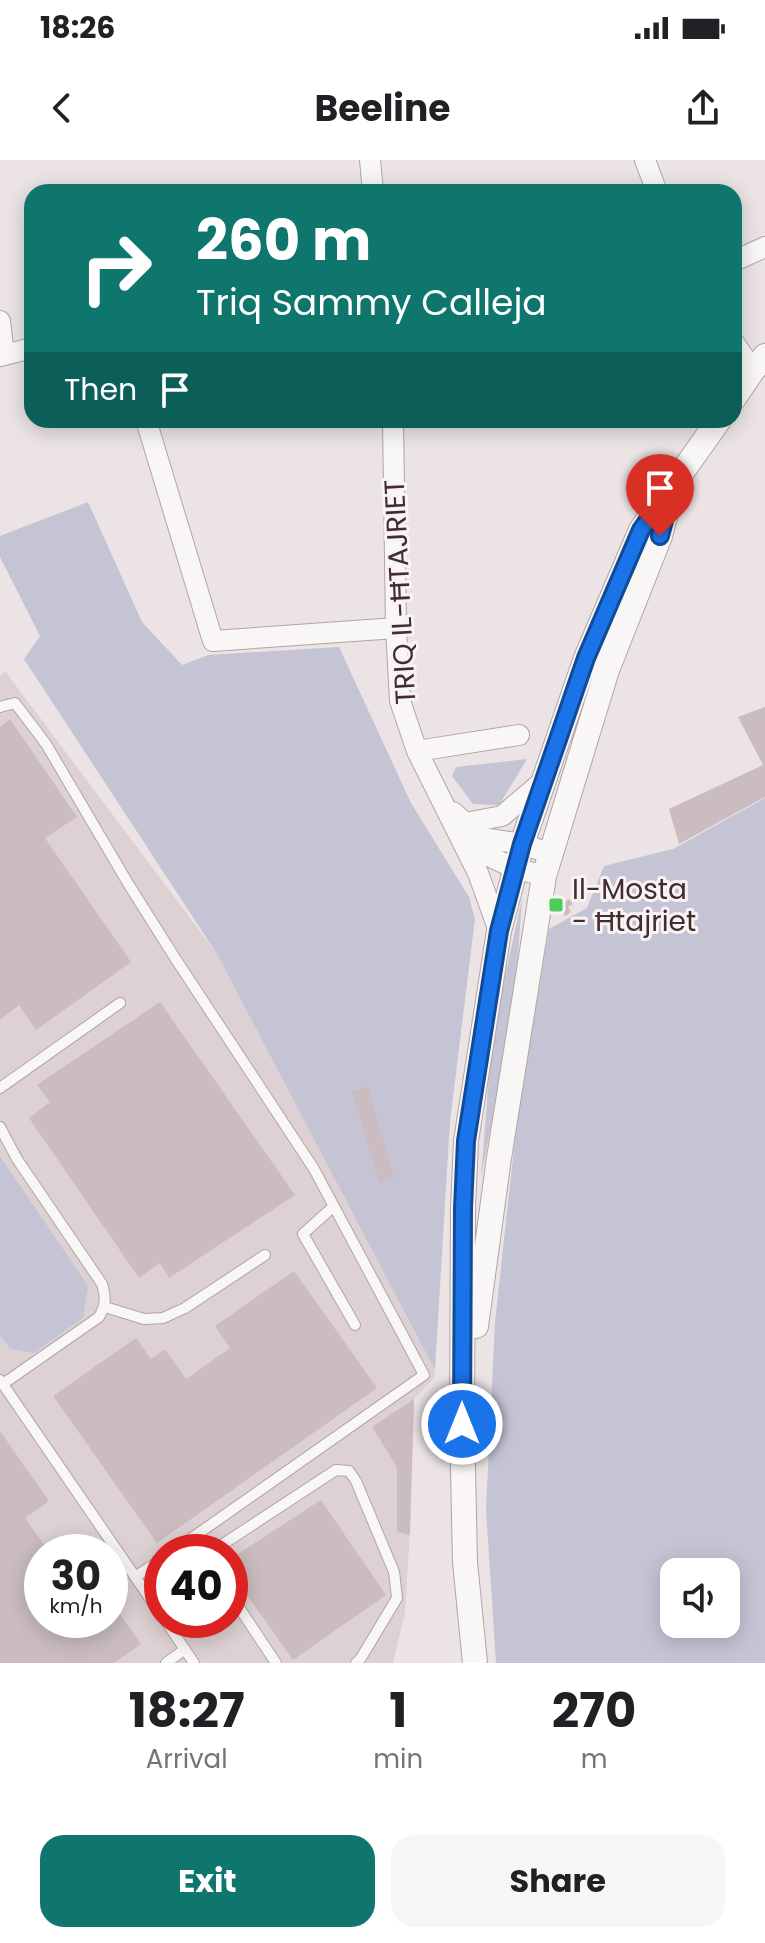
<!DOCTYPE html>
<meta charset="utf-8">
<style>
body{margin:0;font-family:Poppins,sans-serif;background:#f6f6f6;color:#202124;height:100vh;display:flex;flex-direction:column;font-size:30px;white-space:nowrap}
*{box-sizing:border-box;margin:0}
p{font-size:26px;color:#757577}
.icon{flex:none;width:44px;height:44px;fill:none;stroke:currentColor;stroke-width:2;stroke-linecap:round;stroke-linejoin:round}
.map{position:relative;height:1503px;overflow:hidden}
.sheet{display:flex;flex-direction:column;background:#fff;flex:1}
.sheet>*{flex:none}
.top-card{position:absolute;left:24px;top:24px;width:718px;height:244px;border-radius:24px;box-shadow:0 4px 20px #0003;background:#0f766e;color:#fff;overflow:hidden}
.fabs{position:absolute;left:660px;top:1398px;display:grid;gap:16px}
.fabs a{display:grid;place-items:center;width:80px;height:80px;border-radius:16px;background:#fff;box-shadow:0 4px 20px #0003;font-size:40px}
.speed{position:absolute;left:24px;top:1374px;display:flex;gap:16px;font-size:40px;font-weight:700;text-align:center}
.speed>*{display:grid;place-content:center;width:104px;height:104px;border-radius:50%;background:#fff;box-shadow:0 4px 20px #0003;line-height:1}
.speed small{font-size:20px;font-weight:400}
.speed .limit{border:12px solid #d22;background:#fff;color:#111}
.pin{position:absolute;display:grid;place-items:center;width:68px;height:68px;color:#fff;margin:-82px -34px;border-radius:50% 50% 50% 0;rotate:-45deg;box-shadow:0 0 8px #0007}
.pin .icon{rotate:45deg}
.me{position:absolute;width:88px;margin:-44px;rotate:0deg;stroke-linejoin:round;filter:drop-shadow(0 0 6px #0008)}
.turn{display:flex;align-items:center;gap:28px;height:168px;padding:0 40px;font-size:36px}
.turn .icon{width:104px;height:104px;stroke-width:2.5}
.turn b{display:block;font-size:56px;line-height:68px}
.then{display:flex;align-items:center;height:76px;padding:0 40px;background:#0003;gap:16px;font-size:30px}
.eta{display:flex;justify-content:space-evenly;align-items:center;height:136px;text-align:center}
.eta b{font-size:48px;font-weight:700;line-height:56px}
.primary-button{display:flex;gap:16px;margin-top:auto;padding:16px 40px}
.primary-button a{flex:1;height:92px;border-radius:24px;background:#0f766e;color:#fff;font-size:32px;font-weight:700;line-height:92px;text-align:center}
.primary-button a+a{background:#f6f6f6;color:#202124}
.status{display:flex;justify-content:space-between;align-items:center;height:56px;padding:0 40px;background:#fff;direction:ltr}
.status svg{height:22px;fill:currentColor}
header{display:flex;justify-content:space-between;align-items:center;height:104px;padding:0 40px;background:#fff;font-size:36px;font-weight:700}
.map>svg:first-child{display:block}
</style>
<div class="status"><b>18:26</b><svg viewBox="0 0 49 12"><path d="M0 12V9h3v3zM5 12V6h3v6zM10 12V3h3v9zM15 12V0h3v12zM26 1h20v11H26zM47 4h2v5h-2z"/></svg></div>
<header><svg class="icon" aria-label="back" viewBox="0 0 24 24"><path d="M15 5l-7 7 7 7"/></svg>Beeline<svg class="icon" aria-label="share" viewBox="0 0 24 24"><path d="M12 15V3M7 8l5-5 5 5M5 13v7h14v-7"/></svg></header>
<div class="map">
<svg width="765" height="1503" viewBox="0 0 765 1503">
<rect width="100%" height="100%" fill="#ebe3e4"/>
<!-- built -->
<path fill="#ddd1d3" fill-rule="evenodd" d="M5,511L217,794L375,1091L435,1210L434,1218L414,1239L410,1370L405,1452L393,1503H0V516ZM42,1392H110V1460H42ZM162,1392H230V1460H162Z"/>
<!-- green -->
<path fill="#c4c4d5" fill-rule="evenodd" d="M88,342L142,462L182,505L208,495L339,487L411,643L469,737L475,759L450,961L435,1210L217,794L24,499L40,476L0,397V376Z
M527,599L499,645L473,644L452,616L456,607Z
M765,638V1503H496L486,1349L495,1162L517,961L549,769L587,748L604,706L673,689ZM674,1412H726V1464H674Z
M522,738L515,839L481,1018L492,877Z
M0,996L88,1126L83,1158L34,1193L10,1189L0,1175Z"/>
<!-- building -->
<path fill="#cbbdbf" d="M765,547V637L679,684L669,649L763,605L738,557Z
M10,559L77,657L45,678L131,802L36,870L19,845L0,860V567Z
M569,739L573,744L568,747L571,752L565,756L558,746Z
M160,842L295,1035L169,1118L160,1103L139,1118L29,958L50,942L37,925Z
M368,927L394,1018L379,1022L352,931Z
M294,1111L377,1228L157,1383L53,1236L136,1178L151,1199L165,1189L186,1219L230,1188L215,1166Z
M414,1239L410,1370V1375L397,1372V1307L372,1267Z
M0,1271L49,1341L25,1358L49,1392H42V1460H110V1440L141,1484L114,1503H0Z
M321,1340L386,1435L293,1500L230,1411V1399Z"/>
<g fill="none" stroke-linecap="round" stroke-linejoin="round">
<!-- service casing -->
<g stroke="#b2a4a6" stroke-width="12">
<path id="service" d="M0,547L15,543L46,584L129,725L175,798L314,1009L424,1215L172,1392
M0,928L120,843
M0,967L17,999L102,1124C106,1137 106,1145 99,1157L3,1224
M334,1046L303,1074L355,1165
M105,1147L144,1159L163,1158L185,1148L265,1095
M0,1220L162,1456
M215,1392L217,1388L336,1310L349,1311L356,1321L394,1412L397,1438L361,1498L356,1503
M135,1417L162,1399
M230,1434L276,1503
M165,1460L194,1503
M166,1503L185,1489"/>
</g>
<!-- minor casing -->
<g stroke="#b2a4a6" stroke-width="22">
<path id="minor" d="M370,0L373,32
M645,0L657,32
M734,101L765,87
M0,161L4,195
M734,183L753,210
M0,196L32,188
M146,260L213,481L396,468
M393,260L396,468L400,541L417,591L478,713L499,771
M417,591L519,575
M453,652L482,678L522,684L549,693
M465,663L502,656L542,622
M463,678C487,699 513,708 544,716"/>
</g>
<!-- tertiary casing -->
<g stroke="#b2a4a6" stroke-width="26">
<path id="tertiary" d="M734,238L753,210L765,196
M476,1166L499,998L544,716L607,510L660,376L670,337
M475,1503L465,1402L462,1264L463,1048L466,981L499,771L522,684L586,498L641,370L719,260"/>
</g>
<!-- service -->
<use href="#service" stroke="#f9f6f6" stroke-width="10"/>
<!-- minor -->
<use href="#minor" stroke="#f9f6f6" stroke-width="20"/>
<!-- tertiary -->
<use href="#tertiary" stroke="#f9f6f6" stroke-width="24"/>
</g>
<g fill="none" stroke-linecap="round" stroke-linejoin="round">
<!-- route casing -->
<g stroke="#114b97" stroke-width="20">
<path id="route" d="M462,1264L463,1048L466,981L499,771L522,684L586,498L641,370L674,323L660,376"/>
</g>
<!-- route -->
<use href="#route" stroke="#1a73e8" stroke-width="14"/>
</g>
<!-- markers -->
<rect fill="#4ccd59" stroke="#f8f3f4" stroke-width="3" x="548" y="737" width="16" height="16" rx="4"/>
<g text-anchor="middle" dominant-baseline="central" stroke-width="6" stroke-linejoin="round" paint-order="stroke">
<!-- street labels -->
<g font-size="28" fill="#432b2e" stroke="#f8f3f4">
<text transform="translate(400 432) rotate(-93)">TRIQ IL-ĦTAJRIET</text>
</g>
<!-- poi labels -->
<g font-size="28" fill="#432b2e" stroke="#f8f3f4" text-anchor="start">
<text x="572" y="729">Il-Mosta<tspan x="572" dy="32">- Ħtajriet</tspan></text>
</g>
</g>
</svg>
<div class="fabs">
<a><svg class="icon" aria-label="sound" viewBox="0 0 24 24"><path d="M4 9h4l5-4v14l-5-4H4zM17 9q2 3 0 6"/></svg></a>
</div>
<div class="speed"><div>30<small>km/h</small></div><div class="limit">40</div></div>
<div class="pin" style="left:660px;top:376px;background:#d93025"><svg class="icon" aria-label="arrive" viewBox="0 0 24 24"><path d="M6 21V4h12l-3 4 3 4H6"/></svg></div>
<svg class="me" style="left:462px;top:1264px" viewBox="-20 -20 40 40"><circle r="17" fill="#1a73e8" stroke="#fff" stroke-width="3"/><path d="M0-11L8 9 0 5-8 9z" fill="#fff"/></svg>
<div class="top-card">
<div class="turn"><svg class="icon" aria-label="right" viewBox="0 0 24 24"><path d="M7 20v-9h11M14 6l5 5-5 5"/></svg><div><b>260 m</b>Triq Sammy Calleja</div></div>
<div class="then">Then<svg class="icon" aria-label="arrive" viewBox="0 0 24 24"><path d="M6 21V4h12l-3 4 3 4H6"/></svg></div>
</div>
</div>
<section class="sheet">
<div class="eta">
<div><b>18:27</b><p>Arrival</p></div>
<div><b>1</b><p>min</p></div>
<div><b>270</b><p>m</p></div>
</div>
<div class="primary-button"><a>Exit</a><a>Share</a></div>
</section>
